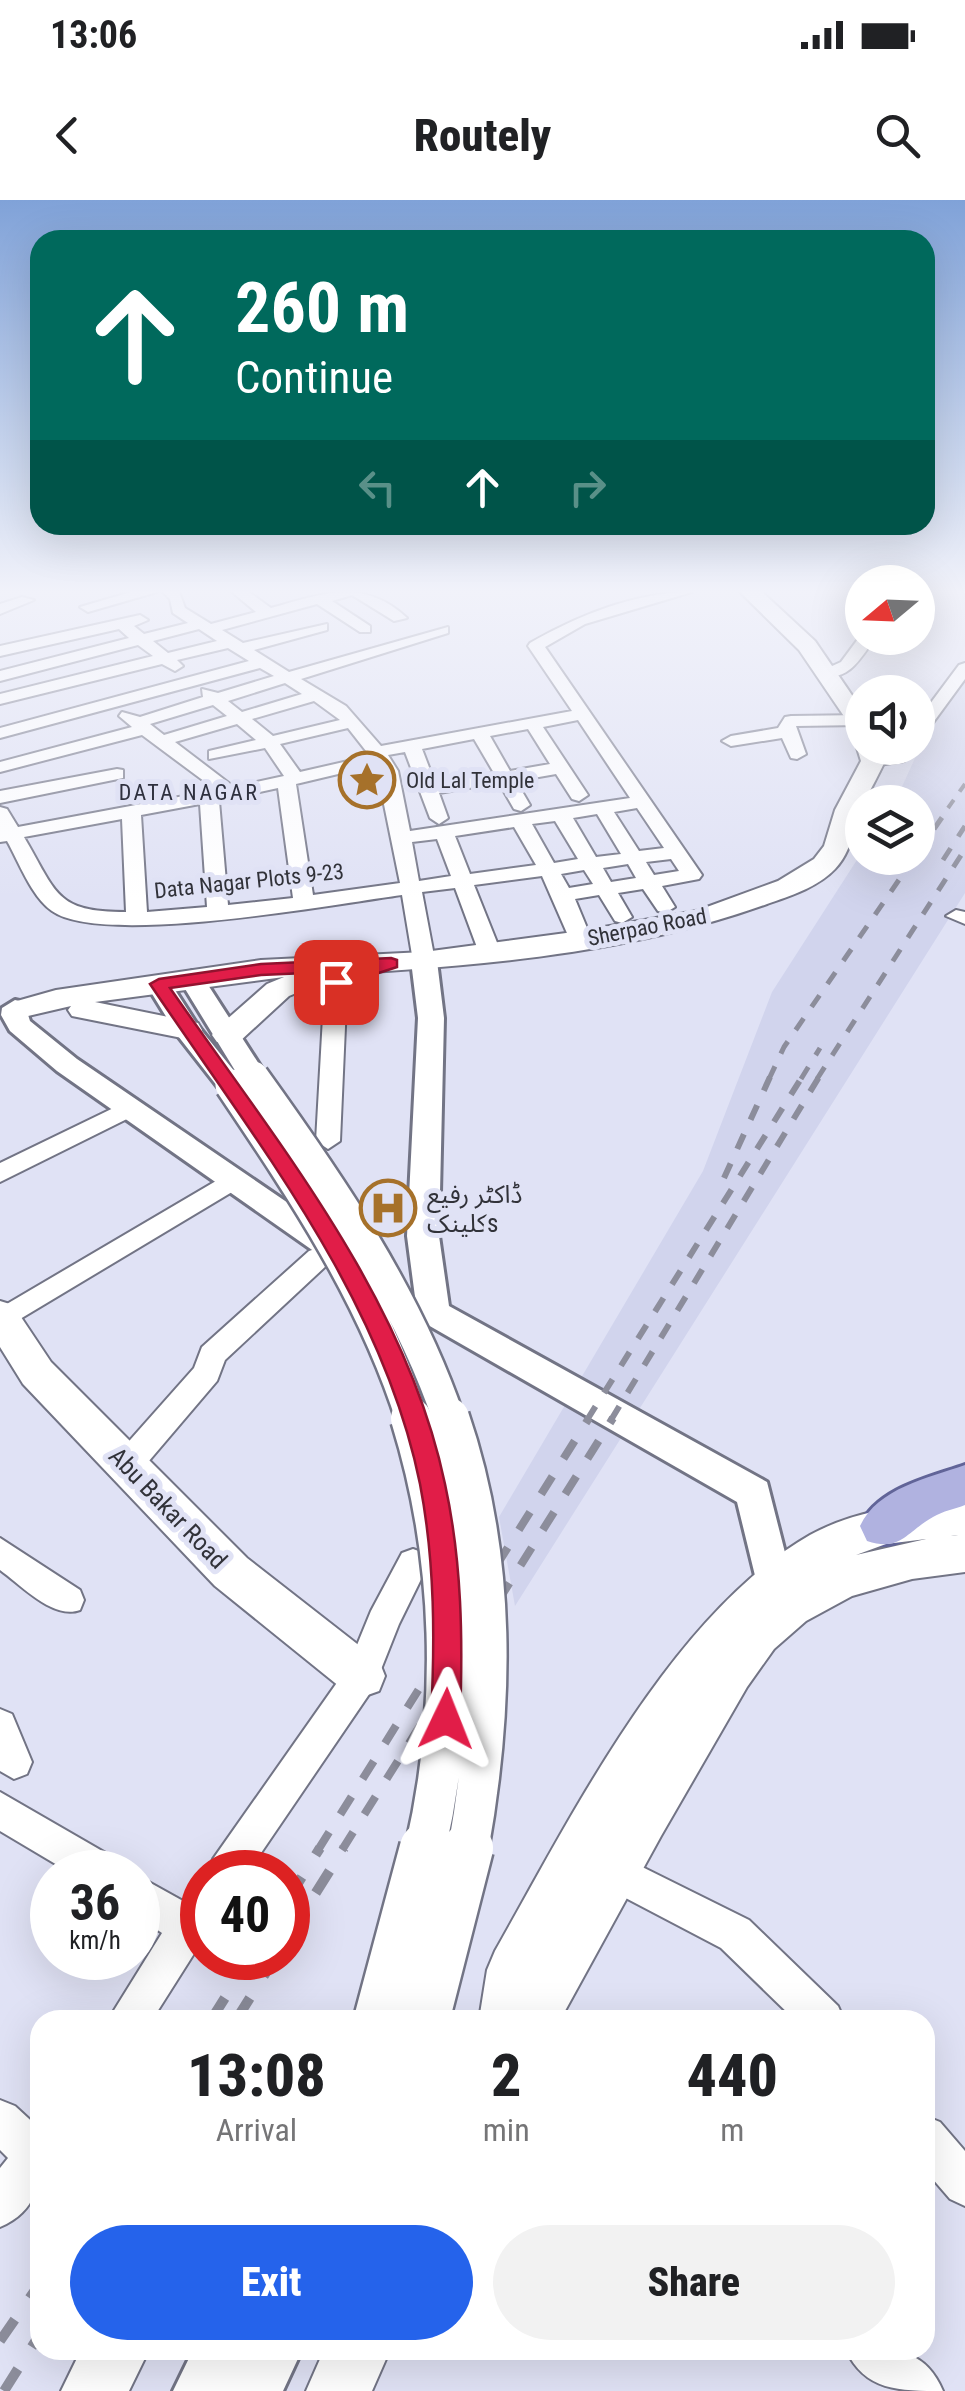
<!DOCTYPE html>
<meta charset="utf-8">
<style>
body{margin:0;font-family:"Roboto Condensed","Noto Sans Arabic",sans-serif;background:#f2f2f2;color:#202124;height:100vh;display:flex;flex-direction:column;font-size:38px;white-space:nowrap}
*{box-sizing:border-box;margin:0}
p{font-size:32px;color:#757577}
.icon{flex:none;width:55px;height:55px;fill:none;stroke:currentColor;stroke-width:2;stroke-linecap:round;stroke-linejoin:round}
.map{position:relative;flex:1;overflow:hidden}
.details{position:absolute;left:30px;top:1810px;width:905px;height:350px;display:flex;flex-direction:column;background:#fff;border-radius:30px;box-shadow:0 10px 40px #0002}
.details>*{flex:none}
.banner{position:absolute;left:30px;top:30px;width:905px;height:305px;border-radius:30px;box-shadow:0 10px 40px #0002;background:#00695c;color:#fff;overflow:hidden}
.needle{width:65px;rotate:251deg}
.fabs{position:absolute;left:845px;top:365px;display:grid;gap:20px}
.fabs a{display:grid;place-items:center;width:90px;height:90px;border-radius:50%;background:#fff;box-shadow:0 10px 40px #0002;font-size:50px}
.speed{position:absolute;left:30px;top:1650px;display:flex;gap:20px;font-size:50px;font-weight:700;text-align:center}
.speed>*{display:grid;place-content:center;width:130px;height:130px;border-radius:50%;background:#fff;box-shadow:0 10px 40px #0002;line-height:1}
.speed small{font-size:25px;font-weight:400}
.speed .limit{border:15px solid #d22;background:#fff;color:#111}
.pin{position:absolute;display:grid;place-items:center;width:85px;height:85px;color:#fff;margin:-42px;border-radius:20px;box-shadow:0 5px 15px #0006}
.me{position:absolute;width:110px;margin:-55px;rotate:2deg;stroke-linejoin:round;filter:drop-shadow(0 0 8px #0008)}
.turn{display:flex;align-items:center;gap:35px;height:210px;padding:0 40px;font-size:45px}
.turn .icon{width:130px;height:130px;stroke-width:2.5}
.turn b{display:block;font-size:70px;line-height:85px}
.lanes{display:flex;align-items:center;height:95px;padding:0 40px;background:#0003;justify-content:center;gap:50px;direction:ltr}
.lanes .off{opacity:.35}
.eta{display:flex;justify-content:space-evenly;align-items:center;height:170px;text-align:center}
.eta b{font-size:60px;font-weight:800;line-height:70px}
.primary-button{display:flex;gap:20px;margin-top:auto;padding:20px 40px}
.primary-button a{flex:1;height:115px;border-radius:60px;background:#2563eb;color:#fff;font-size:40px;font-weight:800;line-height:115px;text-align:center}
.primary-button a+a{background:#f2f2f2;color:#202124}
.status{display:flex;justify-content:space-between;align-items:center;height:70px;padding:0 50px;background:#fff;direction:ltr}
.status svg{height:28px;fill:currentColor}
header{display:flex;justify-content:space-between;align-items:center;height:130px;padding:0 40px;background:#fff;font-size:45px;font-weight:800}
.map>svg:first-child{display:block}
</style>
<div class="status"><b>13:06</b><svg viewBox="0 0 49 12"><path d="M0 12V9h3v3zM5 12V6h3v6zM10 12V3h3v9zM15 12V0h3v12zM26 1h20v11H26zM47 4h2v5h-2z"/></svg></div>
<header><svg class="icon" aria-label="back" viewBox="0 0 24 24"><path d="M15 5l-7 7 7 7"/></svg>Routely<svg class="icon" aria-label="search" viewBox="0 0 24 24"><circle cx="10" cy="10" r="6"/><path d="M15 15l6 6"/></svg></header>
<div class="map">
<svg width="965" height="2191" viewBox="0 0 965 2191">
<rect width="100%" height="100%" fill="#e0e2f5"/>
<!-- built -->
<path fill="#d1d4ed" d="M965,476V693L515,1406L499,1317L703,971L772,792L862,652V658H918V602H895L936,512Z"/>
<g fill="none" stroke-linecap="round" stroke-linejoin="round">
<!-- minor casing -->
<g stroke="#727485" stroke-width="4">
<path id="minor" d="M131,392H157L88,412L80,407Z
M163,392H179L185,408L211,424L256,412L232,392H249L271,408C322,394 363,377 407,418L394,421L352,395L332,401L370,426V432H360L317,404L222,430L243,443L327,424V430L254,450L289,472L448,427V433L301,479L346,506L381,546L572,511L528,446L530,443C579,415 636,392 692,392L585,424L545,447L702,675L699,679L662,686L675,707L665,713L658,711L643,689L618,693L632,717L622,723L615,721L599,695L575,699L592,740L581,746L570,740L542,676L474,685L500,750L489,756L478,750L455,688L422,692L435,761L424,767L413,761L402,695C335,704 102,747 52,711C31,696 19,662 7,641L0,642V607L7,609L18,627L216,590L142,535L0,572V562L132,527L119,516L122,512L140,517L203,497L202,489L218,493L274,476L260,468L0,538V528L249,461L228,448L177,460L183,466L175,471L162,464L0,504V494L153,456L138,445L0,481V471L129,438L119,429L0,456V446L140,415L148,420L134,426L144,434L188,423L173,413L170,399ZM199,429L217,441L168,453L153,441ZM285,483L302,494L242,512L228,501ZM314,501L340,520L273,536L252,519ZM213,505L227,516L164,535L150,524ZM578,520L630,598L410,631L398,571L388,555L405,552L430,618L439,624L448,618L439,593L499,583L514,609L521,611L530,605L516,581L556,574L572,599L579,601L588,595L543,527ZM237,524L256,540L209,551V559L265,548L284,576L234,587L175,542ZM348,528L370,556L300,572L280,544ZM528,529L550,564L510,571L490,536ZM474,539L494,573L435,583L422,549ZM376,565L400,683L313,695L296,584ZM278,588L293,698L228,705L219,601ZM200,604L207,707L147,712L141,615ZM637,608L664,648L639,651L614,612ZM597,614L621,654L596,657L573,618ZM122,619L126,712C55,712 57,693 24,637ZM555,621L578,659L554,663L532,624ZM514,627L536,665L470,674L455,636ZM437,639L451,676L419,681L412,642ZM671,659L679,671L654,675L646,662ZM628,664L636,678L611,682L603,668ZM584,670L593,684L569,688L561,674Z
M22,397L34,400L0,414V404Z
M861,435L875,438C860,459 850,480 821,477V471L841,462Z
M965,463V479L924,535L918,536V520L959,465Z
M862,515L861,525L796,526L806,554L797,559L791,558L782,538L731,546L722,541L731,536L778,528L785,517L791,516Z
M896,548H914L904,561L873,566L864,561L892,553Z
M117,569L123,570V578L0,603V591Z
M956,710L965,712V724L946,716Z
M336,774L347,781L340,941L328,949L316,941L325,781Z
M130,900L139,903L142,908L139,913L0,982V963Z
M233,971L246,980L242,986L0,1131V1108Z
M318,1048L327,1051L331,1058L327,1065L225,1160L217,1181L137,1275L126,1278L115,1275L111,1266L115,1257L194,1168L202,1147L309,1051Z
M0,1338L80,1390L84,1400L80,1410C53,1420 21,1385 0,1370Z
M413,1349L424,1353L429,1363L399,1424L374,1487L248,1672H207L213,1659L348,1467L371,1411L402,1353Z
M0,1509L12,1514L32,1562L27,1574L14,1579L0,1571Z
M0,1592L116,1659L122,1672H69L0,1631Z
M612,1652L749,1720L838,1806L844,1820H795L721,1748L599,1684L593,1671L599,1658Z
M138,1676L183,1701L188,1693L202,1688V1741L152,1820H108L162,1733L138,1717Z
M0,1900L15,1906L40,1929C40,1970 45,2008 0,2027V1968L8,1958L0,1950Z
M925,1916L940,1922L965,1951V2006L950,1999L925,1970Z
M846,2150C889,2150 923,2144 943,2191C899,2191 865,2191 846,2150Z"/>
</g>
<!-- tertiary casing -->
<g stroke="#727485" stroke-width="6">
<path id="tertiary" d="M424,753L437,761L444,818L439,1036L449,1106L767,1282L793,1384L788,1396L774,1401L760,1396L737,1302L421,1121L417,1112L407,1036L418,818L411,761Z
M192,771L201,774L266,875L262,881H243L245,885L241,891H221L178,836L146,784L150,779H168L198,826L239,877L179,779Z
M15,800L24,802L30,821L77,859L357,1050L362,1058L357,1066L346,1069L335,1066L57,871L10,831L1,815L2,808Z
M193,2150H302L283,2191H173Z"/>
</g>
<!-- secondary casing -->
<g stroke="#727485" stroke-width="4">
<path id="secondary" d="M740,392H762L815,441L862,510V533L854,531L799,450Z
M862,542V548H881L885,561C878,576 868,594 862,607C853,629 852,651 835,669C818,687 790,696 767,704C621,757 457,768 302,776L310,783L306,789L289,796L239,842H217L212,835L217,828L267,784L284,777L95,802L198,823L202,830L198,837L187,839L72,816L68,810L71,806L28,816L17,813L13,807L17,801L56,790L261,760L424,752L581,731L696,711L778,681L814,659L824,646L835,610L861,561L857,548Z
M0,1101L13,1105L51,1162L247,1358L379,1461L385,1476L379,1491L362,1497L345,1491L215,1386L23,1184L0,1147Z
M965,1298V1334L951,1336L965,1334V1372L912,1379L852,1396L806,1421L774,1449L747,1487L661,1636L560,1820H479L487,1770L495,1751C572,1615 672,1414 810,1335C857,1309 913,1304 965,1298ZM926,1339L856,1355L886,1344Z
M81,2150H149L129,2191H61Z
M324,2150H390L372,2191H306Z"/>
</g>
<!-- primary casing -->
<g stroke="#616498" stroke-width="6">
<path id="primary" d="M965,1265V1305C955,1309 943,1311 933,1317C906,1332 901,1352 867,1341L860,1326C878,1288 928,1278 965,1265Z"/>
</g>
<!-- minor -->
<use href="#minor" fill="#fff" fill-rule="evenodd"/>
<!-- tertiary -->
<use href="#tertiary" fill="#fff" fill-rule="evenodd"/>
<!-- secondary -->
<use href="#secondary" fill="#fff" fill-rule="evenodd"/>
<!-- primary -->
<use href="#primary" fill="#b0b2e0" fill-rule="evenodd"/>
<!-- rail-far4 -->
<path stroke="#8c8d9b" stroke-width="4" stroke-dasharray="10 10" stroke-linecap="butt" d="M948,608L965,584"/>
<!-- rail-far3 -->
<path stroke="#8c8d9b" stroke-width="5" stroke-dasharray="14 14" stroke-linecap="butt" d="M918,652L950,606
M943,660L965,626
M769,879L784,847L914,658
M801,879L820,848
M817,879L965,649"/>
<!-- rail-far2 -->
<path stroke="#8c8d9b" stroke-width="6" stroke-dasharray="16 16" stroke-linecap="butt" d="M724,978L770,877
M587,1220L802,877
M611,1220L819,877"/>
<!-- rail-far1 -->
<path stroke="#8c8d9b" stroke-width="8" stroke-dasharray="21 21" stroke-linecap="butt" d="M318,1650L589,1218
M342,1650L613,1218"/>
<!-- rail -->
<path stroke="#8c8d9b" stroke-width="10" stroke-dasharray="26 26" stroke-linecap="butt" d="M288,1699L320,1648
M288,1737L344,1648
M211,1820L250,1758
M236,1820L275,1758
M0,2141L40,2083
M4,2191L40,2134"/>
<!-- tertiary-bridge-far3 casing -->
<g stroke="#727485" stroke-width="29" stroke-linecap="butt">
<path id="tertiary-bridge-far3" d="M252,875L255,879"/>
</g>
<!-- tertiary-bridge-far2 casing -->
<g stroke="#727485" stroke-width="36" stroke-linecap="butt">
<path id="tertiary-bridge-far2" d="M253,877C330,984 406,1094 449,1220
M231,885C303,992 373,1096 412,1220"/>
</g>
<!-- tertiary-bridge-far1 casing -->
<g stroke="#727485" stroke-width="45" stroke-linecap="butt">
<path id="tertiary-bridge-far1" d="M411,1218C454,1357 458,1508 425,1650
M449,1218C497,1358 494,1506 468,1650"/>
</g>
<!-- tertiary-bridge casing -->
<g stroke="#727485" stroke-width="55" stroke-linecap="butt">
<path id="tertiary-bridge" d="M379,1820L425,1648
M424,1820L468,1648"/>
</g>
<!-- tertiary-bridge-far3 -->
<use href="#tertiary-bridge-far3" stroke="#fff" stroke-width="25"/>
<!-- tertiary-bridge-far2 -->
<use href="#tertiary-bridge-far2" stroke="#fff" stroke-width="31"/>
<!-- tertiary-bridge-far1 -->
<use href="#tertiary-bridge-far1" stroke="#fff" stroke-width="40"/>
<!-- tertiary-bridge -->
<use href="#tertiary-bridge" stroke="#fff" stroke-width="50"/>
</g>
<!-- sky -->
<linearGradient id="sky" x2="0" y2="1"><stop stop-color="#80a2d8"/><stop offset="0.56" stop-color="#f1f2fa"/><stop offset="1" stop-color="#f1f2fa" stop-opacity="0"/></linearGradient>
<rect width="965" height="699" fill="url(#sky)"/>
<!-- route -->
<path fill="#e11d48" stroke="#92132f" stroke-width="2.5" d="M391,758L397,760V767L336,787L327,782L351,771L261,775L170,788C276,941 406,1097 445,1284C462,1362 463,1440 460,1519L456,1529L446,1533L435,1529L431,1519C435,1440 435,1362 420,1284C382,1096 254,939 150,784L159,779L261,764Z"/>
<!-- icons -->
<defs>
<g id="sight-ring" transform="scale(2.875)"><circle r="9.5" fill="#e0e2f5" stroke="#a6712a" stroke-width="1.5"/><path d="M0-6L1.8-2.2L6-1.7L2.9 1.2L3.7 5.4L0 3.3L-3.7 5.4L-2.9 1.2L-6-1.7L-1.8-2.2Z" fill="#a6712a"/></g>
<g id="hospital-ring" transform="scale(2.875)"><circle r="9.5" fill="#e0e2f5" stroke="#a6712a" stroke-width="1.5"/><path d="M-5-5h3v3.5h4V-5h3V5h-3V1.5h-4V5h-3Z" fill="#a6712a"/></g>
</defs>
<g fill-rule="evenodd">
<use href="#sight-ring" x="367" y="580"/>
<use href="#hospital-ring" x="388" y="1008"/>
</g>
<g text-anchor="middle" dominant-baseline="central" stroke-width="10" stroke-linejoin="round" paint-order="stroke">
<!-- far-poi labels -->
<g font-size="22" fill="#313239" stroke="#e0e2f5" text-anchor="start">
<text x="406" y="580">Old Lal Temple</text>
</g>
<!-- far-neighbourhood labels -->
<g font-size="22" letter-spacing="2.5" fill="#2e303e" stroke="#e0e2f5">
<text x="189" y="592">DATA NAGAR</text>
</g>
<!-- far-street labels -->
<g font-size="22" fill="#313239" stroke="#e0e2f5">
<text transform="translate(249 681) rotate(-6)">Data Nagar Plots 9-23</text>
<text transform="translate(647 727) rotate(-11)">Sherpao Road</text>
</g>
<!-- poi labels -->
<g font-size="25" fill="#313239" stroke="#e0e2f5" text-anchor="start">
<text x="427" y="994">ڈاکٹر رفیع<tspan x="427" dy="29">کلینکs</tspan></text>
</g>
<!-- street labels -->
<g font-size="25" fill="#313239" stroke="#e0e2f5">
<text transform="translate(168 1308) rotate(46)">Abu Bakar Road</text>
</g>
</g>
</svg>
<div class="fabs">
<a><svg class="needle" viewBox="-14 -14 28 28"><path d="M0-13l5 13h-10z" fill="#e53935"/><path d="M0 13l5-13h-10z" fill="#757577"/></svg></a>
<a><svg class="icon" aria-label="sound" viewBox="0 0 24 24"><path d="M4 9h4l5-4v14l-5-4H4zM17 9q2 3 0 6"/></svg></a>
<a><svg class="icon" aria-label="layers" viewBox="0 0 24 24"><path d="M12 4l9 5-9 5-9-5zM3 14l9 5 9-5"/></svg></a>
</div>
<div class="speed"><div>36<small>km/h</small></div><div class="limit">40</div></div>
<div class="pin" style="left:336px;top:782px;background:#d93025"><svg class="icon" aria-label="arrive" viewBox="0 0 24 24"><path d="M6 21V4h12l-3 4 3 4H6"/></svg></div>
<svg class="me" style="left:446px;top:1519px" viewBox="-20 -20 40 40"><path d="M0-17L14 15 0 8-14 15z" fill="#e11d48" stroke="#fff" stroke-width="4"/></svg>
<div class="banner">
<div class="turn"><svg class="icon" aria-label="ahead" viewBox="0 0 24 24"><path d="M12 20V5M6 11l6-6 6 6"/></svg><div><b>260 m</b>Continue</div></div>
<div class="lanes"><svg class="icon off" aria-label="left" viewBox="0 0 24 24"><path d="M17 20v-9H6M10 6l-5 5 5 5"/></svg><svg class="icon" aria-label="ahead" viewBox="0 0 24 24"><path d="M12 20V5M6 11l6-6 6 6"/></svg><svg class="icon off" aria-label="right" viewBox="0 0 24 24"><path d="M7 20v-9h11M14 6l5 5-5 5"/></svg></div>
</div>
<section class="details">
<div class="eta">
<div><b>13:08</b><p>Arrival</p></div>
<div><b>2</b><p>min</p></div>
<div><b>440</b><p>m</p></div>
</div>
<div class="primary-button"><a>Exit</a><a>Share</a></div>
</section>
</div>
